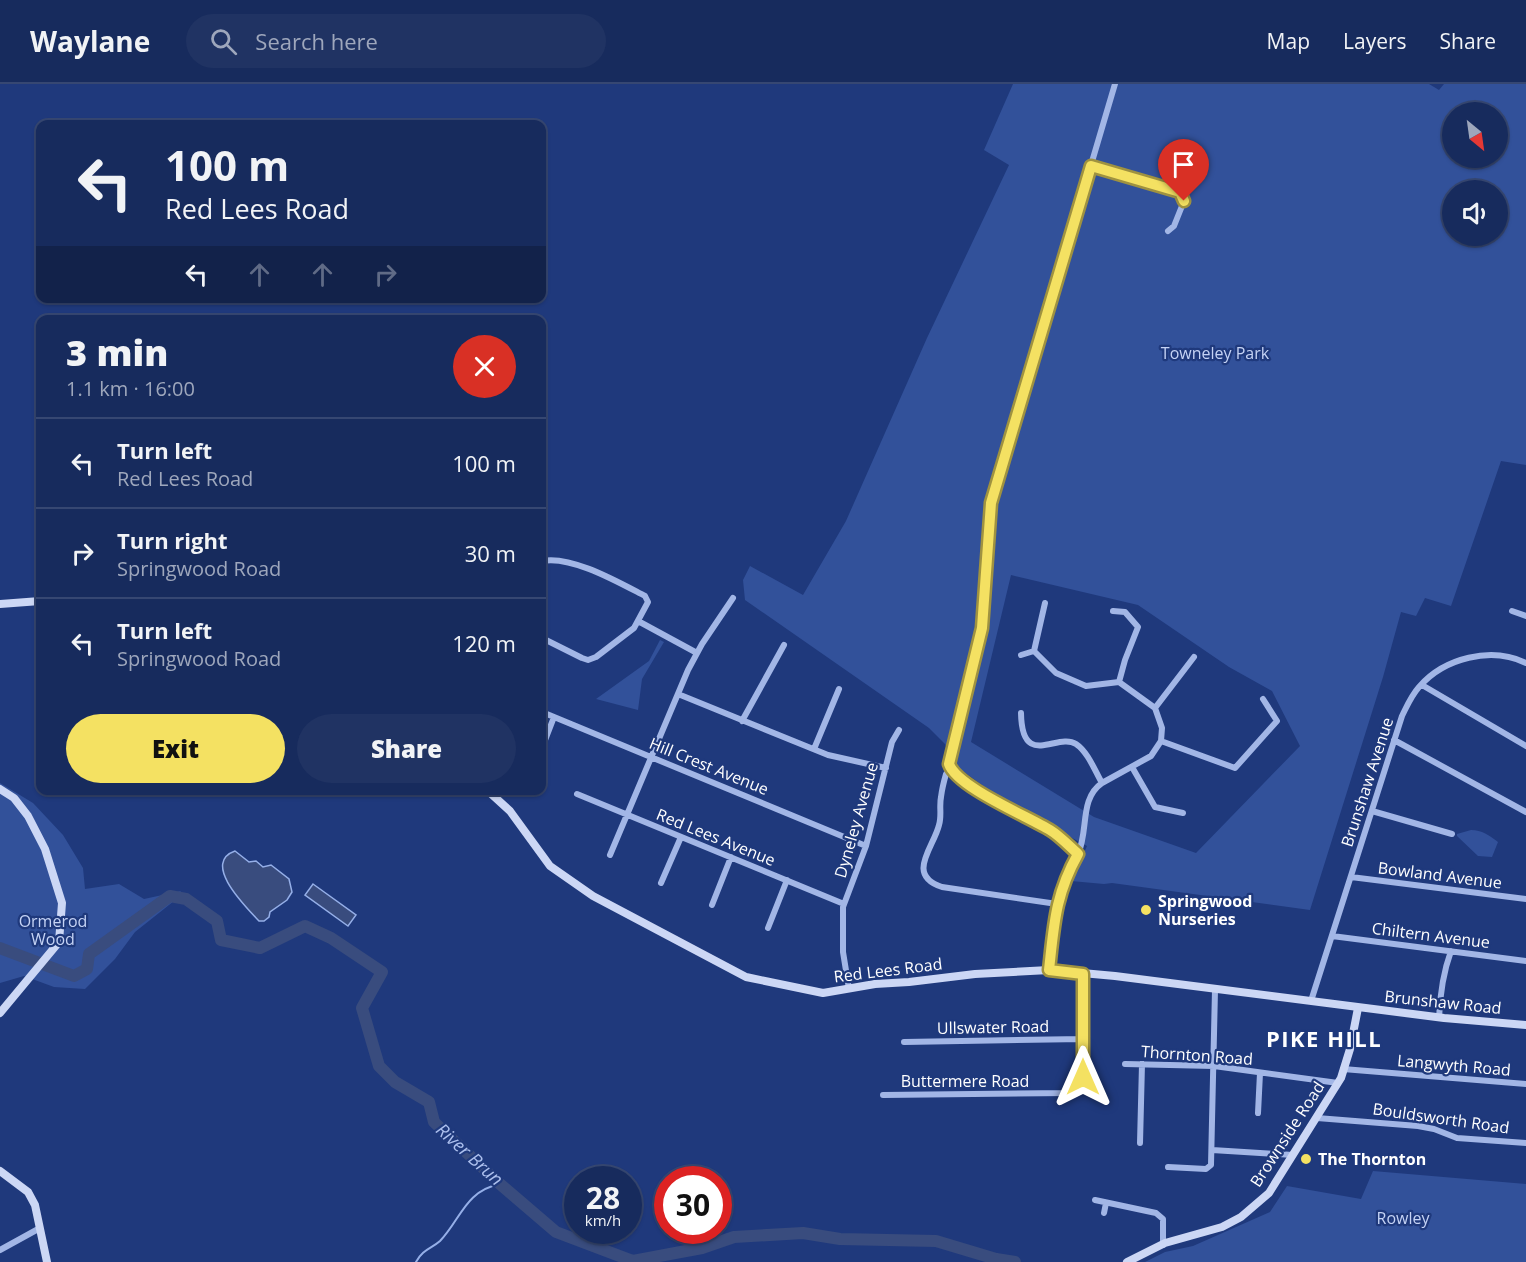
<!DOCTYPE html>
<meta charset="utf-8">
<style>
body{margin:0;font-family:"Open Sans",sans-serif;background:#203363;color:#f1f3f6;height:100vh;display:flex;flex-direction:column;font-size:22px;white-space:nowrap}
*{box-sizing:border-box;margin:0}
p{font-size:20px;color:#9ea7bc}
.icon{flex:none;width:33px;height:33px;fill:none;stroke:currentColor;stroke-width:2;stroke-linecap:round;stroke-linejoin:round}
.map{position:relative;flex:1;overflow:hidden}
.panel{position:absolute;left:36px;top:231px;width:510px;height:480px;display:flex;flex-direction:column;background:#172b5d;border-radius:12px;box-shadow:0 2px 4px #0004,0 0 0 2px #364772}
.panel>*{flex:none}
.top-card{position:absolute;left:36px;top:36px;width:510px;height:183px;border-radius:12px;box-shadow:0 2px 4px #0004,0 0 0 2px #364772;background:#172b5d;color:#f1f3f6;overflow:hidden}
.needle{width:39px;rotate:151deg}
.tools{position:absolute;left:1442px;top:18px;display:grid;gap:12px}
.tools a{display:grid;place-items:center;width:66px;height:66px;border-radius:50%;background:#172b5d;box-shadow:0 2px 4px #0004,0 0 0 2px #364772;font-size:30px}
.speed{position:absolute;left:564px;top:1082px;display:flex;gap:12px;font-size:30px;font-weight:700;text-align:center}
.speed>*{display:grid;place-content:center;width:78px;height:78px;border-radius:50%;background:#172b5d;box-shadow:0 2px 4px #0004,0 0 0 2px #364772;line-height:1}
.speed small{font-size:15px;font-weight:400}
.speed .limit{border:9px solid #d22;background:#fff;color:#111}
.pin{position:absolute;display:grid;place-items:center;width:51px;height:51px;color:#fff;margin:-62px -26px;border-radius:50% 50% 50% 0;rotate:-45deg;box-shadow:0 0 6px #0007}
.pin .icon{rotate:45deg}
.me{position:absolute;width:66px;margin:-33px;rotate:0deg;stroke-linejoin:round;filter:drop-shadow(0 0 4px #0008)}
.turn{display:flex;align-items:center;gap:21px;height:126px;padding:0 30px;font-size:27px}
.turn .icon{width:78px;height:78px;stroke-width:2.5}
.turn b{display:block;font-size:42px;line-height:51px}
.lanes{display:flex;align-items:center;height:57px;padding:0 30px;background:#0003;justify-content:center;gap:30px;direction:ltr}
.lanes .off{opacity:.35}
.round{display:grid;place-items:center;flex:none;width:63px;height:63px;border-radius:32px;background:#203363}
.head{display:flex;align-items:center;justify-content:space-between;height:102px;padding:0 30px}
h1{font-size:36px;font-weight:800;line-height:45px}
.primary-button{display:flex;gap:12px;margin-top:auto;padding:12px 30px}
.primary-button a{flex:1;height:69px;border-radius:36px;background:#f4e162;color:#111;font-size:24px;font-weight:800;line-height:69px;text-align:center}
.primary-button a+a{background:#203363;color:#f1f3f6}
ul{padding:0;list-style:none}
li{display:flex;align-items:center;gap:18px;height:90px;padding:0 30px;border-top:2px solid #364772}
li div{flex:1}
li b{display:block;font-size:22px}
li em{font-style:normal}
header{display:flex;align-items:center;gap:36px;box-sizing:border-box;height:84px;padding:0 30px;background:#172b5d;border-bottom:2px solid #364772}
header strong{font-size:28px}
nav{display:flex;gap:33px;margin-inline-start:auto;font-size:21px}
.search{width:420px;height:54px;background:#203363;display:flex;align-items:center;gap:15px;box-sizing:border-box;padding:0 21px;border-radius:33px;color:#9ea7bc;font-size:22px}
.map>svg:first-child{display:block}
</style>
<header>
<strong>Waylane</strong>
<div class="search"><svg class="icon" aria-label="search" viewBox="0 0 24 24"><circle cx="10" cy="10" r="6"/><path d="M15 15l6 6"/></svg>Search here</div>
<nav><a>Map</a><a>Layers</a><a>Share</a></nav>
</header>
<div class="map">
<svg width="1526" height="1178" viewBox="0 0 1526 1178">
<rect width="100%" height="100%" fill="#1f397c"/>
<!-- green -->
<path fill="#32519a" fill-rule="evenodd" d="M1013,0H1429L1439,6L1444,0H1526V381L1501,377L1451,522L1425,514L1416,532L1401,528L1383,593L1310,826L1112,799L1104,800L1071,797L1087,762L1007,719L953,680L945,660L929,644L745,516L743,496L750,482L803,511L846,437L927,254L1009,81L984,66ZM1452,28H1497V74H1452ZM1452,106H1497V152H1452ZM1011,491L1138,521L1229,583L1272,607L1300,662L1196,769L1094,733L971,658Z
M660,556L664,558L642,595L638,626L596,615L649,577Z
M0,699L33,719L63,751L83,784L85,805L119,800L144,815L181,807L174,817L135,848L115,875L85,905L54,903L24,892L0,899Z
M1471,746C1482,746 1489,751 1498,758L1492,773L1478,772L1457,752V750Z
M1373,1087L1526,1100V1178H1145L1165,1168L1193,1162L1270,1128L1287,1102L1361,1115Z"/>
<!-- water -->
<path fill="#394c7e" stroke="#95afe8" stroke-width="1.5" d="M235,767L249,778L256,777L263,783L271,781L289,795L292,808L287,816L270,828L269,833L264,837H259C246,823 201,779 235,767Z
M313,800L356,831L348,842L305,811Z"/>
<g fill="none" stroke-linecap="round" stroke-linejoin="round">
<!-- stream -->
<path stroke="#95afe8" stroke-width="2" d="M416,1178C423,1165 431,1165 440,1157C461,1135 465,1107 500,1100"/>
<!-- river -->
<path stroke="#394c7e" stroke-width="12" d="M0,864L74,892L87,885L89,870L170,812L186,815L217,837L221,856L260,864L305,842L331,854L382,888L362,924L379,982L395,998L429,1018L434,1038L500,1100L556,1148L633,1177L702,1164L734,1153L803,1149L840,1155L936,1157L996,1175L1015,1178"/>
<!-- street -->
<path stroke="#a2b6e6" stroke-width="6" d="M1091,82L1181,108L1184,117L1174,142L1168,147
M542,477C571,471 618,498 645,512L648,518L634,544L596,573L588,576L582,574L542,554
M1113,527L1125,528L1138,543L1125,576L1119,598
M1512,527L1526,532
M638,537L697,569
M1034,567L1056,589L1086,602L1119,598L1155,624L1162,644L1161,657L1151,672L1102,699C1079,715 1089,746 1078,770
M1034,567L1045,519
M1021,571L1034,567
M1422,601L1526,662
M678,610L828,671L886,684
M1155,624L1194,573
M542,628L866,762
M1021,629C1022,686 1057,648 1076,660C1088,668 1095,687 1102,699
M742,637L784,561
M1394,656L1526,728
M1161,657L1235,684L1277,637L1263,615
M542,664L554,633
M814,665L839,605
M1132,683L1155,723L1183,729
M946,690C944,697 942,705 941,713C939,722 942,732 939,741C934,763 905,791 942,803L1057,820
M577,710L844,820
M1372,727L1452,750
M610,771L688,586L702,560L733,514
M1351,793L1526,815
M661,799L681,753
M712,821L731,773
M768,844L787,796
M1332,852L1526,877
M1049,886C1054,841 1055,810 1078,770C1069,762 1060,752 1050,746C1028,733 957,703 949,680L982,544L991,419L1115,0
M849,905L843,868V823L866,762L892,658L899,646
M1311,917L1402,632C1407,622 1411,612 1419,603C1444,574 1491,562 1526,579
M1439,934C1440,910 1443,889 1451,867
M904,958L1083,955
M1125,980L1214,982L1338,999
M1343,985L1526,1000
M883,1011L1068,1009L1079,1007L1083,999V890
M1258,1029L1260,989
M1317,1034L1418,1042L1434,1045L1457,1054L1526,1059
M1140,1059L1142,980
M1212,1066L1293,1071
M1168,1083L1206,1085L1211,1081L1215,906
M1095,1116L1156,1129L1163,1135V1161
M1104,1129L1106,1119
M0,1166L40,1144"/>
<!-- secondary -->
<path stroke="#ccd7f5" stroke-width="8" d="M0,520L40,517
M0,705L14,714L28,732L45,765L62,819L59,858L0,929
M487,706L510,727L550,782L593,812L746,893L823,909L875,900L909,898L975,890L1049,886L1115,892L1444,934L1526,941
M0,1087L28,1108L35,1121L47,1178
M1127,1178L1165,1159L1222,1143L1241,1133L1269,1109L1341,994L1350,965L1358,924"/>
</g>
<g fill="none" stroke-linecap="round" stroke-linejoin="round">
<!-- route casing -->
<g stroke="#9f9240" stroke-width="15">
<path id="route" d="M1083,993V890L1049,886C1054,841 1055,811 1078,770C1069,762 1060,752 1050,746C1027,732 957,703 949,680L982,544L991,419L1091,82L1180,108L1184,117"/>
</g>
<!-- route -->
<use href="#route" stroke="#f4e162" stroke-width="10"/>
</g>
<!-- markers -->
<g fill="#f4e162" stroke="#1f397c" stroke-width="2">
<circle cx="1146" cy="826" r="6"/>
<circle cx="1306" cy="1075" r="6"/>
</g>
<g text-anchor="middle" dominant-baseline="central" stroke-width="4.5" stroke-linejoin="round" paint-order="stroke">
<!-- park labels -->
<g font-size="16" fill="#c5d3f5" stroke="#1f397c">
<text x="1215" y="269">Towneley Park</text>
<text x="53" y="837">Ormerod<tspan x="53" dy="18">Wood</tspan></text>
<text x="1403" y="1134">Rowley</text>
</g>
<!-- street labels -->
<g font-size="16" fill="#fff" stroke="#1f397c">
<text transform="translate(709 682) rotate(22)">Hill Crest Avenue</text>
<text transform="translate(1367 698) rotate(-72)">Brunshaw Avenue</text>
<text transform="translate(856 736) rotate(-74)">Dyneley Avenue</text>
<text transform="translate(716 753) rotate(22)">Red Lees Avenue</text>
<text transform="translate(1440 791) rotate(7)">Bowland Avenue</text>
<text transform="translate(1431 851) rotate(7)">Chiltern Avenue</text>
<text transform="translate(888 886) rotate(-7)">Red Lees Road</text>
<text transform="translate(1443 918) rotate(6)">Brunshaw Road</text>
<text transform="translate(993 943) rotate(-1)">Ullswater Road</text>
<text transform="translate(1197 971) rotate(4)">Thornton Road</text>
<text transform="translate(1454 981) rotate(5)">Langwyth Road</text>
<text x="965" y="997">Buttermere Road</text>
<text transform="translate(1441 1034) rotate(8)">Bouldsworth Road</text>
<text transform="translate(1287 1050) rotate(-57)">Brownside Road</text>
</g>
<!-- poi labels -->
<g font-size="16" font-weight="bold" fill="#fff" stroke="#1f397c" text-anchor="start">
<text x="1158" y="817">Springwood<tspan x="1158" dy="18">Nurseries</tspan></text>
<text x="1318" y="1075">The Thornton</text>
</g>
<!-- water labels -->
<g font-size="18" font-style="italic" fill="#adc0ee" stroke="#1f397c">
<text transform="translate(470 1070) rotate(42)">River Brun</text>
</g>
<!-- district labels -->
<g font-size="22" font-weight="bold" letter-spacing="1.5" fill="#fff" stroke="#1f397c">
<text x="1324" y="954">PIKE HILL</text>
</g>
</g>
</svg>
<div class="tools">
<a><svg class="needle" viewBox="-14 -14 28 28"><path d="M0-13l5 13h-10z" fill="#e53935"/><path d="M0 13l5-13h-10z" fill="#9ea7bc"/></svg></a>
<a><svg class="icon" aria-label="sound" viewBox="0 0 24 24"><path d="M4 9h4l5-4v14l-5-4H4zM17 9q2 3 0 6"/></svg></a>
</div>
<div class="speed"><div>28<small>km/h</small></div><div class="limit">30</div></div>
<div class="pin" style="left:1184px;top:117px;background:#d93025"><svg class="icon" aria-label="arrive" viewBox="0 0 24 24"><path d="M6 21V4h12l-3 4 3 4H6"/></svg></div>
<svg class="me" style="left:1083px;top:993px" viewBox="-20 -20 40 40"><path d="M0-17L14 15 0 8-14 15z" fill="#f4e162" stroke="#fff" stroke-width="4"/></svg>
<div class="top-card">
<div class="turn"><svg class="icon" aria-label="left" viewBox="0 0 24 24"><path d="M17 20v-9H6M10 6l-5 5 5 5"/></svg><div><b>100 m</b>Red Lees Road</div></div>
<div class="lanes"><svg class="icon" aria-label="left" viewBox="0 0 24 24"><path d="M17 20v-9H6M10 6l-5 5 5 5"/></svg><svg class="icon off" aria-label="ahead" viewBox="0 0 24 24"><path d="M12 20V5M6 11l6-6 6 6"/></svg><svg class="icon off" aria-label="ahead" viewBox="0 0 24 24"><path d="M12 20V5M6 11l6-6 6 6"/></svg><svg class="icon off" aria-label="right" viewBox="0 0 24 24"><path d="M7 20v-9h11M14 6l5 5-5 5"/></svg></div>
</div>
<section class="panel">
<div class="head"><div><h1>3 min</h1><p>1.1 km · 16:00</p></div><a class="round" style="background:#d93025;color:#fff"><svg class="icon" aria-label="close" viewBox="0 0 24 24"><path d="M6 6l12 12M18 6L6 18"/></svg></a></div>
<ul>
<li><svg class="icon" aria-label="left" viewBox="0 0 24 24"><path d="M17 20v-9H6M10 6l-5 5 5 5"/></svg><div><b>Turn left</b><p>Red Lees Road</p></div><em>100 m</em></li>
<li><svg class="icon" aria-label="right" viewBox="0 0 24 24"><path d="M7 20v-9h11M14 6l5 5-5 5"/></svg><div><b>Turn right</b><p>Springwood Road</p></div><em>30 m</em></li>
<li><svg class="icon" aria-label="left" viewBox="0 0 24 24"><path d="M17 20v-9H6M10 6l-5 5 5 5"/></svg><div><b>Turn left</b><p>Springwood Road</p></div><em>120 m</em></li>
</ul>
<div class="primary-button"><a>Exit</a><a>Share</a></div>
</section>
</div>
